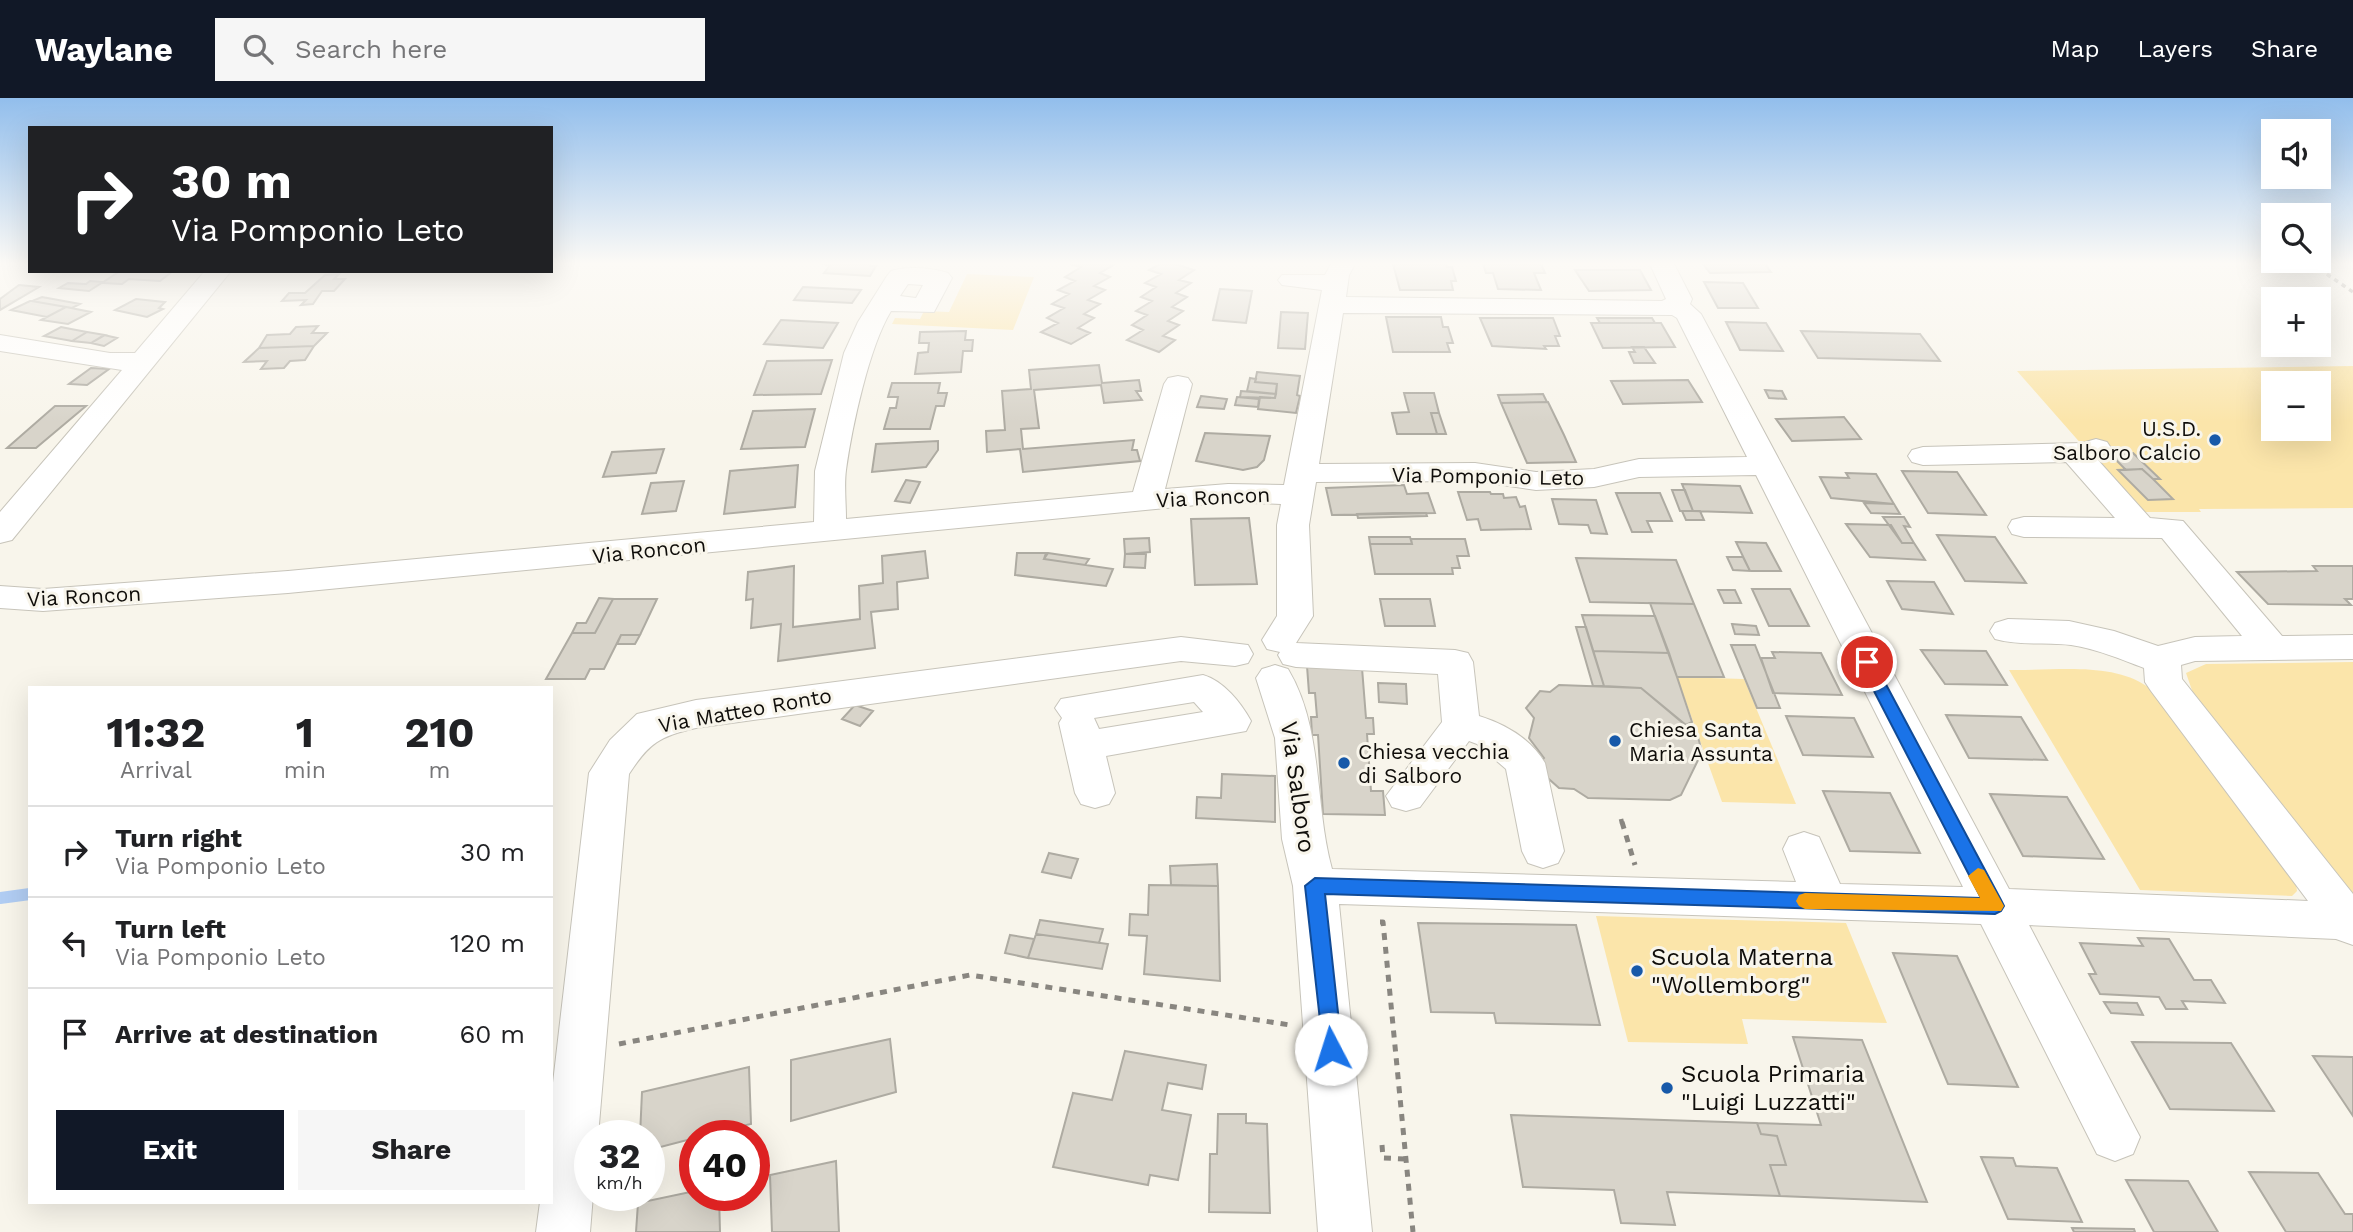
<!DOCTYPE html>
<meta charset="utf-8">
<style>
body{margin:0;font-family:"Work Sans",sans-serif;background:#f6f6f6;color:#202124;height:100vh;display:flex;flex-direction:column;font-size:26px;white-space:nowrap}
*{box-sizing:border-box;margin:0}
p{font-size:23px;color:#757577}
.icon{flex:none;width:38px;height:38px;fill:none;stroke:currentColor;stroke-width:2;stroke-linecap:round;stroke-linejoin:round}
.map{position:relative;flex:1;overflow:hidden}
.details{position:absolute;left:28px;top:588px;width:525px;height:518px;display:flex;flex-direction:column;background:#fff;border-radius:0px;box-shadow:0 7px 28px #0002}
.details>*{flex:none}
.guide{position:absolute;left:28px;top:28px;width:525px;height:147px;border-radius:0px;box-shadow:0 7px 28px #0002;background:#202124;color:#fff;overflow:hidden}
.controls{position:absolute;left:2261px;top:21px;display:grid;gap:14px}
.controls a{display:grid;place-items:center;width:70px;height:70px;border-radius:0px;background:#fff;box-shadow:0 7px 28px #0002;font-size:35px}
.speed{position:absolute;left:574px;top:1022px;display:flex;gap:14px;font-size:35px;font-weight:700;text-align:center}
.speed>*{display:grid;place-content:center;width:91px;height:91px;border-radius:50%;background:#fff;box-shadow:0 7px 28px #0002;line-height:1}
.speed small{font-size:18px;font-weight:400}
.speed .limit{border:10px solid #d22;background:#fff;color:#111}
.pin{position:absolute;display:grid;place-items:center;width:60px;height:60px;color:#fff;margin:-30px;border:4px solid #fff;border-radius:50%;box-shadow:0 2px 7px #0007}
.me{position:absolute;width:77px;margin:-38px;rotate:355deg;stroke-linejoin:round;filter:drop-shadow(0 0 5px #0008)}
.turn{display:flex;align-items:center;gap:24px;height:147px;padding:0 28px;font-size:32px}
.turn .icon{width:91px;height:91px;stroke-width:2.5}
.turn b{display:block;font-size:49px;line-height:60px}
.eta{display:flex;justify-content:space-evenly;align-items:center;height:119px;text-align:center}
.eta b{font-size:42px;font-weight:700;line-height:49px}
.cta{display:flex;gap:14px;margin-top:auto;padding:14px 28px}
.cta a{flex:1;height:80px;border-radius:0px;background:#111827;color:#fff;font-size:28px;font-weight:700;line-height:80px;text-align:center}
.cta a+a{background:#f6f6f6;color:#202124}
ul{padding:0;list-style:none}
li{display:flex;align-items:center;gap:21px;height:91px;padding:0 28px;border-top:2px solid #e0e0e0}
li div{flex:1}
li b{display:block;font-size:26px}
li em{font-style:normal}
header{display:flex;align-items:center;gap:42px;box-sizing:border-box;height:98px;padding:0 35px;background:#111827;color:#fff}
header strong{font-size:33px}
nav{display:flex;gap:38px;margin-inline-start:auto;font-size:24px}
.search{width:490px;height:63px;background:#f6f6f6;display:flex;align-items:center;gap:18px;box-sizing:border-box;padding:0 24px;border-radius:0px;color:#757577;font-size:26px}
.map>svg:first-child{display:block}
</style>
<header>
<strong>Waylane</strong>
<div class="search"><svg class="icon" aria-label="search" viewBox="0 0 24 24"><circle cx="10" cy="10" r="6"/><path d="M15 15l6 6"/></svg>Search here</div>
<nav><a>Map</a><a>Layers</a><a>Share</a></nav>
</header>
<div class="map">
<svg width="2353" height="1134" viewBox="0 0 2353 1134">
<rect width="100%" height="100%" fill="#f8f5eb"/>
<!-- green -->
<path fill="#fbe5aa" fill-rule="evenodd" d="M967,176L1034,179L1013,232L892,226L895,220L920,221L924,213L949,214Z
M2353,268V410L2199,411L2201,414H2141L2017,273ZM2273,285H2319V331H2273Z
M2353,564V796L2195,601L2186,575L2206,566Z
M2009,572C2052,573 2112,563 2148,589L2296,786L2297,793L2292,798L2140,792Z
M1677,579L1744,581L1796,706L1722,704Z
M1596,818L1846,825L1887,925L1742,921L1748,946L1628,944Z"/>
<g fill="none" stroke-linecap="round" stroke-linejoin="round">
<!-- stream -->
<path stroke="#b1cdf3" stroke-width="12" d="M0,800L30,796"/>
</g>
<!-- building -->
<path fill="#d8d4ca" stroke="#aeaba2" stroke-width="2" d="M822,166H871L870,168H876L870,178L824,175L830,167Z
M1070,166H1115L1100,175L1110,179L1094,188L1105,192L1088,202L1100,206L1084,216L1094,220L1078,230L1090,235L1071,246L1041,234L1058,225L1047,220L1064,210L1052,206L1069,196L1058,192L1075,183L1065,179L1081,169Z
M1160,166H1175L1194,172L1179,182L1191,185L1176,195L1187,199L1172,209L1183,213L1168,223L1179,227L1163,238L1175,242L1159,254L1127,242L1143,232L1132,227L1147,217L1136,213L1152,203L1141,199L1156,189L1145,185L1161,176L1149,172Z
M1393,166H1446L1447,169H1452L1456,183H1451L1453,192H1400Z
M1483,166H1541L1545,175H1534L1541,192L1498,191L1493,175H1486Z
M1703,166H1765L1771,174L1710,175Z
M1575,172H1640L1651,192L1589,193Z
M120,173H173L160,183L129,181L122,186L102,185Z
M339,176L334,181H345L334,193H322L313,206L301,207L306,202L282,203L289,195H305L325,177Z
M90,183L103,184L89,193L59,190L68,185L86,186Z
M1704,184L1743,185L1758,210H1718Z
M19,187L39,189L0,212V201Z
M803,189L861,192L852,205L794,202Z
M1220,191L1252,193L1246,225L1213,222Z
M42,199L80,206L72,210L32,203Z
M136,201L165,204L159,210L163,211L147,219L115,212Z
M30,203H32L66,209L47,219L11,212Z
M66,209L91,214L68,226L41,222Z
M1281,214L1308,215L1305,251L1278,250Z
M1386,219H1441L1443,229H1448L1453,245H1447L1450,254H1393Z
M1480,220H1553L1560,238H1555L1559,248H1544L1546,251L1492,248Z
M1597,220H1652L1655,225H1600Z
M781,222L838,225L823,250L764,246Z
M1726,224L1766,225L1783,253L1740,252Z
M1591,225H1661L1675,249L1603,250Z
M318,228L312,235H327L314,248L259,250L267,237L290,236L296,229Z
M61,229L71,231L87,234L72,243L44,238Z
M966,233L965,242H973L972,253H963L961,274L915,276L918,255L928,254L929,245H919L920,234Z
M1801,233L1920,236L1940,263L1818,260Z
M87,234L105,237L91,245L72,243Z
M104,237L117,240L104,248L91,245Z
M314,248L305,262L290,263L284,270L261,271L267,263L244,264L259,250Z
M1632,249H1644L1655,265H1634L1629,254H1635Z
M832,262L821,296L754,297L767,263Z
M1099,267L1102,285L1139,282L1141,293H1136L1142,302L1104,305L1101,287L1034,292L1039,330L1021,331L1023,351L1134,342L1132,352H1137L1140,363L1023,374L1020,351L987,354L986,333L1005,332L1002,293L1031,291L1029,272Z
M91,270L109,271L87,287L69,286Z
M1257,274L1300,278L1297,297L1300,298L1296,315L1258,311L1260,299L1275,300L1277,286L1255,284Z
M1250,280L1256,281L1255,284L1277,286L1276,296L1247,293Z
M1688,282L1702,304L1623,306L1611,283Z
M892,285H940L938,295H947L944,308H936L930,331H884L890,310H896L898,299H888Z
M1765,292L1782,293L1786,301L1769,300Z
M1241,293L1276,296L1275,300L1240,299Z
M1404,295H1434L1439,315H1431L1437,336H1397L1392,315L1409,314Z
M1543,296L1547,304L1501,305L1498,297Z
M1201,298L1227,301L1224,311L1197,309Z
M1237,299L1259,301L1258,309L1235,307Z
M1548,304L1564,337L1576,364L1527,365L1501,305Z
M55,308H86L36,350H7Z
M815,311L805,349L741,351L753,313Z
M1431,315H1439L1446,336H1437Z
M1844,319L1861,341L1792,343L1776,321Z
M1205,335L1270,338L1264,362L1257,369L1243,372L1196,363Z
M938,343V352L926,369L872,374L876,346Z
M664,351L656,375L603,379L612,354Z
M2133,355L2160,381H2153L2142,371L2126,372L2110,356Z
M798,367L795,409L724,416L730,373Z
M2142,371L2153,381L2173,401L2148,402L2118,372Z
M1902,373L1957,374L1986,417L1928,415Z
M1846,375L1876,376L1894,406L1831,400L1820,379L1849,380Z
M906,382L920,384L910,405L895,403Z
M684,383L676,413L642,416L651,385Z
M1682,386L1740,388L1752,415L1693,413Z
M1404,387L1407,396L1428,395L1435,415L1332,417L1326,390Z
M1672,392H1685L1693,413H1680Z
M1458,394H1490L1491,396H1503L1504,400L1516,399L1520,409L1525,408L1531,431L1481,432L1478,421L1467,422Z
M1616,395H1660L1672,423H1647L1652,434H1632Z
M1552,401L1596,402L1607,436L1591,435L1588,427L1559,426Z
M1864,405L1894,406L1900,416L1871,415Z
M1682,413H1700L1704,422H1686Z
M1393,415H1426L1427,418L1358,420L1357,416Z
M1883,419H1904L1910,429L1904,428L1914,445H1902Z
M1249,420L1257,486L1195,487L1191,421Z
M1846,426L1891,427L1902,445H1914L1925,462L1870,459Z
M1937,437L1995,439L2026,485L1965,483Z
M1369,439H1410L1412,446H1370Z
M1149,440L1150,454L1125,456L1124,441Z
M1411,441H1465L1469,458H1457L1460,470H1452L1453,476H1375L1370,446H1412Z
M1736,444L1766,445L1781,473H1750Z
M925,453L928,480L897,484L898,511L871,514L875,550L778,563L781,526L751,530L753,501L746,502L748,474L794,468L793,529L860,521L859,488L883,485L882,458Z
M1017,455H1046L1044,461L1113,471L1106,488L1015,477Z
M1048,455L1089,461L1085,467L1044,461Z
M1125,456H1146L1145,470L1124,469Z
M1727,459H1743L1750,473L1733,472Z
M1576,460L1676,462L1694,506L1590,504Z
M2313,468H2353V501H2345L2351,507L2268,506L2237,474L2317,473Z
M1887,483L1934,484L1953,516L1902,511Z
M1752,491H1790L1809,528H1769Z
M1718,492H1735L1741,505H1724Z
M599,500L613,501L595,535H572L577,525H586Z
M613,501H657L640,537H621L604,571H590L585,581H546L572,535H595Z
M1380,501H1430L1435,528H1385Z
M1650,505L1694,506L1724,579H1677Z
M1582,517L1655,518L1669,555L1593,553Z
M1732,526L1756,528L1759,537L1735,536Z
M1576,529H1586L1604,588H1593Z
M621,537H640L635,546H617Z
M1731,547H1755L1780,610H1757Z
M1921,552L1986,553L2007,587L1945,586Z
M1593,553L1669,555L1692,624L1686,627L1641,590L1604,588Z
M1772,554L1821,555L1842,597L1773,595L1761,560H1775Z
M1307,568L1362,570L1366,620H1373L1374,636H1367L1371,693H1383L1385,717L1323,716L1318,637H1312L1311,619H1317L1315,595H1309Z
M1378,585L1406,586L1407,606L1379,604Z
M1559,587L1641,590L1690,631L1698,639L1702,654L1681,697L1670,702L1588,700L1574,691L1559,690L1541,674L1540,665L1544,660L1529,640L1534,620L1526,610L1540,593L1550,594Z
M855,607L873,613L860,628L842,621Z
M1946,617L2021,619L2047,662L1969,660Z
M1786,618L1854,620L1873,659L1803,657Z
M1222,676L1275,678V724L1196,720L1197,699L1221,700Z
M1823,693L1890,695L1920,755L1850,753Z
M1990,696L2067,699L2104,761L2023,758Z
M1049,755L1078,761L1071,780L1042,774Z
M1217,766L1218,788L1171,787L1170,768Z
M1149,787L1218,788L1220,883L1144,876L1147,838L1129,837L1130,816L1148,817Z
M1040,822L1103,831L1099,845L1036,836Z
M1418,825L1576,827L1600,927L1496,925L1494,915L1431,914Z
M1036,836L1108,846L1102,871L1028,860Z
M1010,837L1034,841L1028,860L1005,855Z
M2138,840L2169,841L2194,882H2211L2225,905L2182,903L2187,911H2166L2159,899L2100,896L2089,876H2096L2080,845L2143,848Z
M1893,855L1957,858L2018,989L1948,986Z
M2104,904L2137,905L2143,917L2111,915Z
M1793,939L1862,942L1927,1104L1780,1098L1770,1067H1786L1777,1038L1761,1036L1757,1025L1821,1027Z
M890,941L896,994L791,1023V962Z
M2132,944L2231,945L2274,1013L2170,1011Z
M1125,953L1206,967L1202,991L1168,985L1162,1012L1191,1017L1178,1082L1150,1077L1148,1087L1053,1069L1073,995L1112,1002Z
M2313,958L2353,959V1018Z
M749,969L751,1026L695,1038V1040L649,1052V1038H640L642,994Z
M1218,1016H1246V1025L1267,1026L1270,1115L1209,1114L1210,1056H1217Z
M1511,1017L1757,1025L1761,1036L1777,1038L1786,1067H1770L1780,1098L1667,1094L1675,1127L1621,1125L1614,1092L1523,1089Z
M1981,1059L2013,1060L2016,1068L2057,1070L2082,1124L2008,1121Z
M836,1063L839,1134H772L770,1077Z
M2249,1074L2318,1075L2345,1116H2353V1134H2286Z
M2126,1082L2188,1083L2218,1134H2154Z
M695,1093V1097H719L720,1134H636L638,1105Z
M2072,1130L2134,1131L2135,1134H2074Z"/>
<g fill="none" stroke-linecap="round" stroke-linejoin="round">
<!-- minor casing -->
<g stroke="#c7c4ba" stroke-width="2">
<path id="minor" d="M1331,166H1355L1349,177L1346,199L1662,203L1666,201L1650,166H1674L1692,201L1690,206L1701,216L2009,791L2308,803L2151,593L2145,584L2144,570C2120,561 2097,551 2071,547C2046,544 2020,548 1995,541L1990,533L1995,525L2008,521L2069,523L2114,533L2158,548L2195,539L2242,538L2162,440L2024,439L2012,436L2008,429L2012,422L2024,419L2115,420L2066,364L1923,367L1912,364L1908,358L1912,352L1923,349L2082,345L2096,341L2107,344L2111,350L2097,361L2150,420L2183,423L2282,538L2353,537V561L2195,563L2181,567L2182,581L2353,796V847L2336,841L2029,827L2140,1039L2133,1056L2115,1063L2097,1056L1981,826L1339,806L1372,1134H1318L1293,788L1282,741L1275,640L1256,580L1262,571L1275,567L1288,571C1324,631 1314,706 1332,771L1796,784L1783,751L1789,739L1804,734L1819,739L1840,786L1963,789L1756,377L1639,379L1594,389L1536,392L1475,383L1316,384L1309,427L1313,518L1296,545L1455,552L1468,555L1473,564L1479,618C1505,626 1531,641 1545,665L1564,753L1558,765L1543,770L1528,765L1522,753L1506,671L1477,646L1469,643L1420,709L1406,713L1392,709L1386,698L1442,624L1438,576L1296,569L1283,566L1278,557L1280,554L1267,551L1262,542L1277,518V427L1281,406L1228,404L288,495L43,513L0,510V488L43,491L288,473L814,424L815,373L844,255L858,224L887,178L891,173C908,168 931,170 948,175L952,180L934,214L891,213C869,249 852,329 846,372C844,387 846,405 846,421L1133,394L1164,286L1168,280L1178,278L1188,280L1192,286L1165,391L1228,386L1284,387L1322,192L1282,187L1278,182L1282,177H1325ZM908,186L923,187L916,200L900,198ZM1343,215L1672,217L1677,220L1747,359L1639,361L1594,371L1536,374L1475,365L1319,366Z
M205,173H231L12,442L0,445V414L122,272L0,253V237L110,255H135Z
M1181,539L1248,547L1253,556L1248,565L1235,568L1181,563L696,630C660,638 649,645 629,676L598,1038H590V1097H593L590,1134H536L540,1104H551V1002L589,675L610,642L637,616L696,602Z
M1203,577C1224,583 1241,605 1251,623L1246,633L1106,658L1115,695L1109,706L1095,710L1081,706L1075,695L1059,625L1062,620L1055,610L1061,601ZM1194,604L1203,614L1099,631L1094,620Z"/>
</g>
<!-- path-far2 -->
<path stroke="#898680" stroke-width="3.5" stroke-dasharray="4.5 4.5" stroke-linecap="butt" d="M2312,166L2353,194"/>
<!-- path-far1 -->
<path stroke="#898680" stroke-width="4.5" stroke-dasharray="5 5" stroke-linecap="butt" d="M1621,721L1622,725"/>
<!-- path -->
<path stroke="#898680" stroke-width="5" stroke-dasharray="7 7" stroke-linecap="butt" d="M1622,724L1635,767
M1380,824H1383L1413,1134
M619,946L970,877L1290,927
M1382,1047L1383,1060L1406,1061"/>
<!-- minor -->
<use href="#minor" fill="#fff" fill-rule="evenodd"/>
</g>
<!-- sky -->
<linearGradient id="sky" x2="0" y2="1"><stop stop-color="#92beec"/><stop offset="0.51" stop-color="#fcfaf6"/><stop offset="1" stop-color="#fcfaf6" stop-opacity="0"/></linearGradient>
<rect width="2353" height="324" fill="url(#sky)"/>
<!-- route -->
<path fill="#1a73e8" stroke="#114b97" stroke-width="2" d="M1867,559L1874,564L2001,802L2004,808L2001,813L1995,816L1325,796L1342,951L1338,958L1331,961L1324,958L1305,788L1315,780L1981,800L1859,564Z"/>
<!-- slow -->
<path fill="#f59e0b" d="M1978,770L1984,772L2004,808L2001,813L1805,811L1799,808L1796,803L1799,797L1805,795L1980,800L1968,778Z"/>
<!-- markers -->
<g fill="#1759a9" stroke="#f8f5eb" stroke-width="2.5">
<circle cx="2215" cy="342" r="7"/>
<circle cx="1615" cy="643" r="7"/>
<circle cx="1344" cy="665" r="7"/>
<circle cx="1637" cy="873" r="7"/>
<circle cx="1667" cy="990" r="7"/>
</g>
<g text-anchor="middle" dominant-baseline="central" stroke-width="6" stroke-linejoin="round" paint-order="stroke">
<!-- poi labels -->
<g font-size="21" fill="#0f0d0a" stroke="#f8f5eb" text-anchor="start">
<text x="2201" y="330" text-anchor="end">U.S.D.<tspan x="2201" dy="24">Salboro Calcio</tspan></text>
<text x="1629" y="631">Chiesa Santa<tspan x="1629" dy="24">Maria Assunta</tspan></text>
<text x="1358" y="653">Chiesa vecchia<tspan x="1358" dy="24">di Salboro</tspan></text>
</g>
<!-- street labels -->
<g font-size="21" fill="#0f0d0a" stroke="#f8f5eb">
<text transform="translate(1488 378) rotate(1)">Via Pomponio Leto</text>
<text transform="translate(1213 399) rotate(-3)">Via Roncon</text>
<text transform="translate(649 452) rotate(-6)">Via Roncon</text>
<text transform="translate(84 498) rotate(-3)">Via Roncon</text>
<text transform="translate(745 612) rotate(-10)">Via Matteo Ronto</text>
</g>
<!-- near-street labels -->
<g font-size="24" fill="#0f0d0a" stroke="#f8f5eb">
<text transform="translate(1298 689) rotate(82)">Via Salboro</text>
</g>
<!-- near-poi labels -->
<g font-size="24" fill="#0f0d0a" stroke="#f8f5eb" text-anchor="start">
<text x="1651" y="859">Scuola Materna<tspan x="1651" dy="28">"Wollemborg"</tspan></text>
<text x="1681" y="976">Scuola Primaria<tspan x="1681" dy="28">"Luigi Luzzatti"</tspan></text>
</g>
</g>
</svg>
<div class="controls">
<a><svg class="icon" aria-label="sound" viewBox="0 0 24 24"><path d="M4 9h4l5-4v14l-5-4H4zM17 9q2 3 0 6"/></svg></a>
<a><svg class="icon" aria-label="search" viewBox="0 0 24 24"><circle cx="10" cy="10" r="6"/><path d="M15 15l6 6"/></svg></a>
<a>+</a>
<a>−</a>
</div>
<div class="speed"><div>32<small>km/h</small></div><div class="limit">40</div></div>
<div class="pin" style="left:1867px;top:564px;background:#d93025"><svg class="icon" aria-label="arrive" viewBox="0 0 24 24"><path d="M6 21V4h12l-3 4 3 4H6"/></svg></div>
<svg class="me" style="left:1331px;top:951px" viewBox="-20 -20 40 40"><circle r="19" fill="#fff"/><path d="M0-13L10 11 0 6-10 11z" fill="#1a73e8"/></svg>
<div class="guide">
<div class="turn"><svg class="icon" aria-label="right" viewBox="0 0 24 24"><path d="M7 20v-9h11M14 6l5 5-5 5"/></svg><div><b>30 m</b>Via Pomponio Leto</div></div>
</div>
<section class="details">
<div class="eta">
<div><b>11:32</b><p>Arrival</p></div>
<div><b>1</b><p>min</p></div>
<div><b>210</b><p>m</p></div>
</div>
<ul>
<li><svg class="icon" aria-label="right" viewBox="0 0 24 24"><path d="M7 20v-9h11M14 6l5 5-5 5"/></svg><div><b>Turn right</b><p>Via Pomponio Leto</p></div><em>30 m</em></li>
<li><svg class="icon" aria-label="left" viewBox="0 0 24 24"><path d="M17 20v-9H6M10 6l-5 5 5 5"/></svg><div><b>Turn left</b><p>Via Pomponio Leto</p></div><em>120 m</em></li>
<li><svg class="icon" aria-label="arrive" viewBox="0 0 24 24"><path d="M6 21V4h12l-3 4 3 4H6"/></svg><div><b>Arrive at destination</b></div><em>60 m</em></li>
</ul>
<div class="cta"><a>Exit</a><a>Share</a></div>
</section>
</div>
